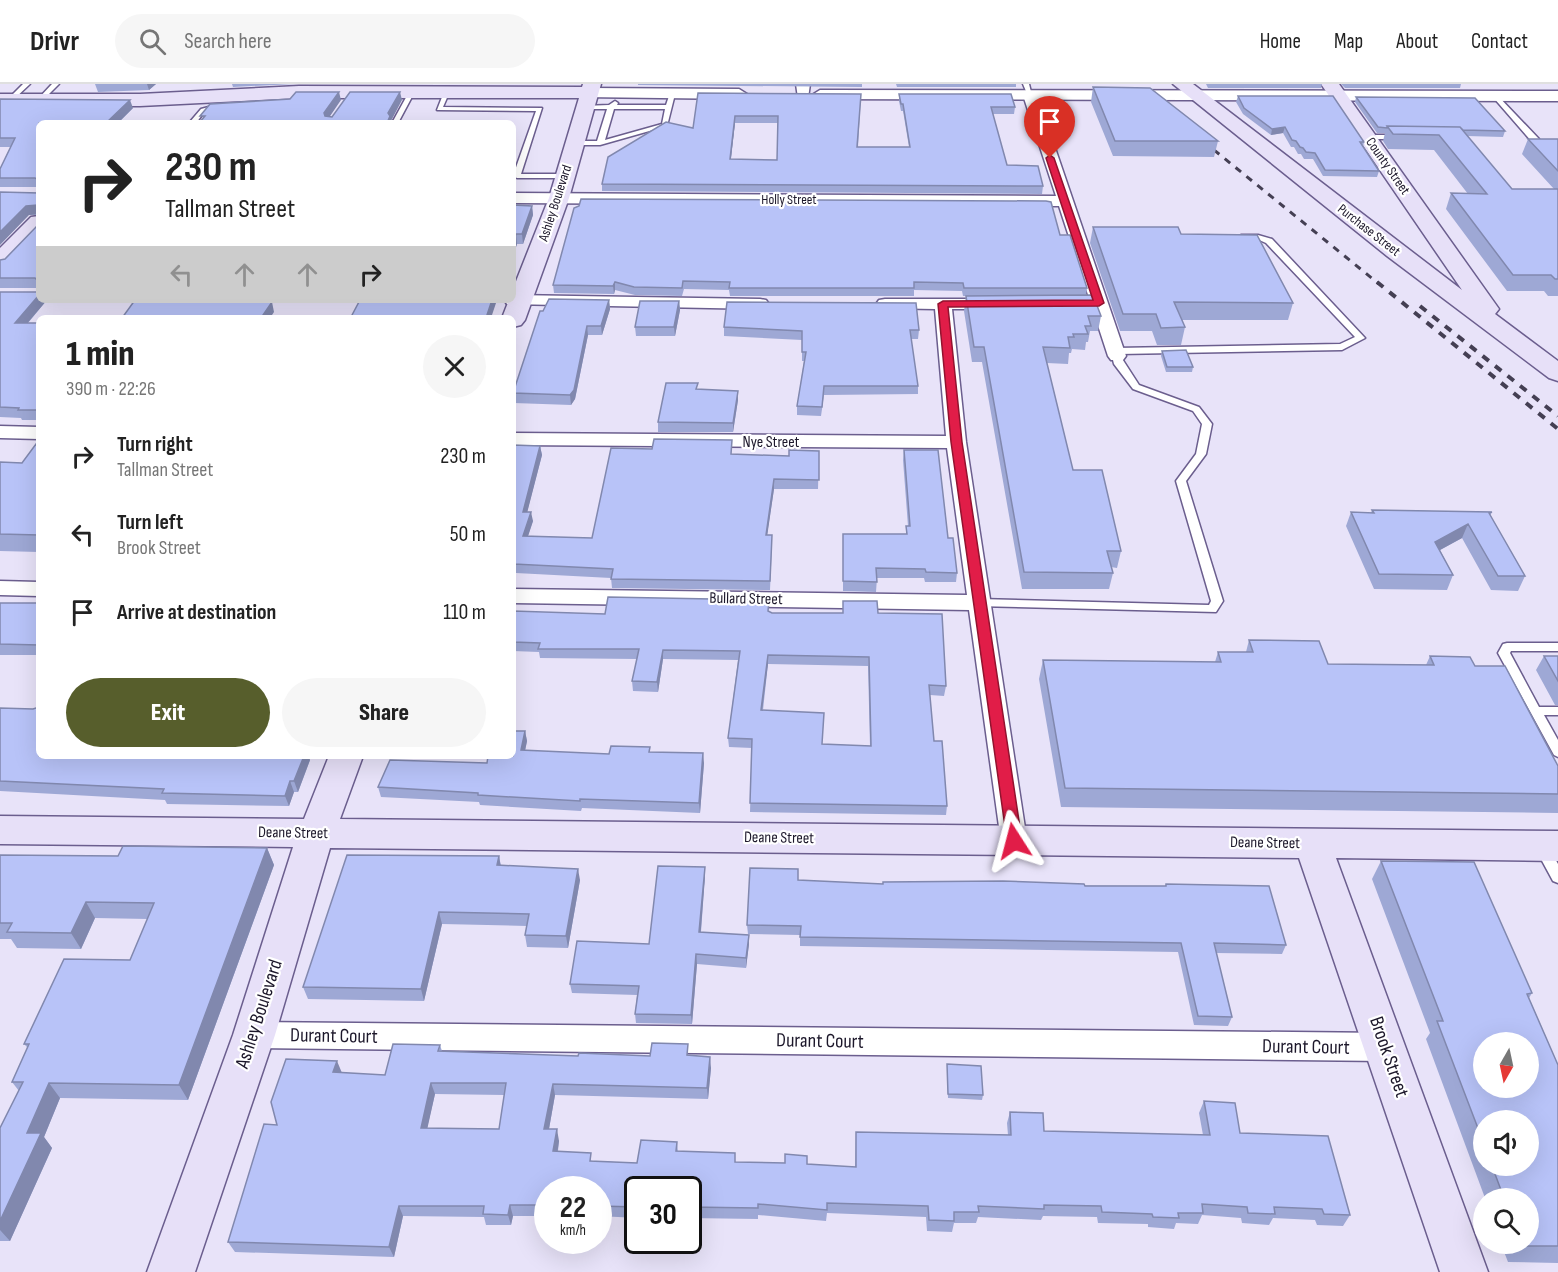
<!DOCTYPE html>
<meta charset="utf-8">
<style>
body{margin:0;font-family:"Sofia Sans Condensed",sans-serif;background:#f6f6f6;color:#222;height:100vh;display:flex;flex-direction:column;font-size:22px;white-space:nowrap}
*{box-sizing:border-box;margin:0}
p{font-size:20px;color:#767676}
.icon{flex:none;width:33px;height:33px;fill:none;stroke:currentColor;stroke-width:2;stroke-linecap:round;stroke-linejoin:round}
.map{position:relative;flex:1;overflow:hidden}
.panel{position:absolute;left:36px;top:231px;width:480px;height:444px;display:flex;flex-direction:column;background:#fff;border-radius:9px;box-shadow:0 6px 24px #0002}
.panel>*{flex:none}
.top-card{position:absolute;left:36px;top:36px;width:480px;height:183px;border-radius:9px;box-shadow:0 6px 24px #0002;background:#fff;color:#222;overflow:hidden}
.needle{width:39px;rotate:189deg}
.tools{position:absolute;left:1473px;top:948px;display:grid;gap:12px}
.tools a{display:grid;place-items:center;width:66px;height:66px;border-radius:50%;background:#fff;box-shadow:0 6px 24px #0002;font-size:30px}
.speed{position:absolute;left:534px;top:1092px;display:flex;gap:12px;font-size:30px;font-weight:700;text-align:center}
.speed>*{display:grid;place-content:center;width:78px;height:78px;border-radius:50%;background:#fff;box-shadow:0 6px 24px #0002;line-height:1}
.speed small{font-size:15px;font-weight:400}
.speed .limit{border:3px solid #111;border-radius:9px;background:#fff;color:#111}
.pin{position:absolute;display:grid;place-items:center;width:51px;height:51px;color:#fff;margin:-62px -26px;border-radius:50% 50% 50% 0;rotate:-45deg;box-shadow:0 0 6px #0007}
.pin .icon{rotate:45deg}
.me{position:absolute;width:66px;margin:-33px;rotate:351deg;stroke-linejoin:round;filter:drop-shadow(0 0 4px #0008)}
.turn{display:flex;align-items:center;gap:21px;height:126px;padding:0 30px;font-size:27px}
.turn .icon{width:78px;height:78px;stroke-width:2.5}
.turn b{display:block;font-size:42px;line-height:51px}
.lanes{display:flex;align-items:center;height:57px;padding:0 30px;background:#0003;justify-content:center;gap:30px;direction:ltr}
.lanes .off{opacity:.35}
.round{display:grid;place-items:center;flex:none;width:63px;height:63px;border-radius:32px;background:#f6f6f6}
.overview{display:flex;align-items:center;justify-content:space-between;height:102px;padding:0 30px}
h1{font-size:36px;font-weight:800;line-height:45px}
.button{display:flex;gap:12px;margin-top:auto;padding:12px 30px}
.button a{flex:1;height:69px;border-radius:36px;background:#575e2c;color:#fff;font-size:24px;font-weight:800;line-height:69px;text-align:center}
.button a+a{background:#f6f6f6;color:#222}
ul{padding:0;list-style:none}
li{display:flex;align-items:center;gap:18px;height:78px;padding:0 30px}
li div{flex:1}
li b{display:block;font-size:22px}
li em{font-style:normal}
header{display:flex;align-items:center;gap:36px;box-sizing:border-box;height:84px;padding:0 30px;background:#fff;border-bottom:2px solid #e0e0e0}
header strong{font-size:28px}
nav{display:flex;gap:33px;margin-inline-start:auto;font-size:21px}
.search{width:420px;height:54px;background:#f6f6f6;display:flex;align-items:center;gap:15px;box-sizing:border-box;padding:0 21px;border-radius:33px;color:#767676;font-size:22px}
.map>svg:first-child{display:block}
</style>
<header>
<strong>Drivr</strong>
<div class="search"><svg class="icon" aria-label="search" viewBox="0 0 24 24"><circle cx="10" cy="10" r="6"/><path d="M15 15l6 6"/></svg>Search here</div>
<nav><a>Home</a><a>Map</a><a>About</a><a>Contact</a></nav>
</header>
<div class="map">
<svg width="1558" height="1188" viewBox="0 0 1558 1188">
<rect width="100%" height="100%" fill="#e8e3f9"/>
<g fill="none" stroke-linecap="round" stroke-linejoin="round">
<!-- service casing -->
<g stroke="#6b5e8e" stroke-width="3">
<path id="service" d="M23,0H30L12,17H8V15Z
M52,0H59L42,17H38V15Z
M1023,0H1029L1032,12H1028Z
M409,8L414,9L398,39H392Z
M444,8L449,9L443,23L542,24L521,90H565L569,92L565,94H517L513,92L536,27L437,26Z
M670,9L675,10L667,42L600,61H575L571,59L575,57H597L607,25H585L582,23L583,22L609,21L615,17L618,19L617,21H666ZM614,25H665L662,40L605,56Z
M1493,11H1497L1539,55V59H1533L1493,13Z
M220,20L222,21V23L205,27L196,39H189L201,25Z
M1364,51H1400L1404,53L1400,55H1367L1363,53Z
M1241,151H1258L1272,155L1365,254L1342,266L1119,270L1139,301L1199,323L1212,340L1206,370L1186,397L1223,517L1216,528L975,522L973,519L979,515L1209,521L1211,517L1176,397L1196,370L1202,340L1193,327L1133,305L1114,280L1112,272L1116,270L1111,267L1116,264L1340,260L1355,253L1266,159L1257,155H1241Z
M1507,559H1558V567H1511L1510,569L1539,623H1558V631H1544L1558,656V673L1554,671L1498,569L1503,560Z
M1541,757L1546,758L1558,780V799L1553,797L1534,762L1536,758Z"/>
</g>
<!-- minor casing -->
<g stroke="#6b5e8e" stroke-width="3">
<path id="minor" d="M796,0H810L808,14H798Z
M1030,7L1037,11L1126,272L1123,276H1111L1108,272L1059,122L513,119V109L1056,112L1023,11Z
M513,211L760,215L766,216L769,220L766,224L760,225L507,220L504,216H513Z
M885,215H997L1003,216L1006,220L1003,224L997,225H952L966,358L1027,757L1024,764L1014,768L1004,764L1001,757L969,526L513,519V505L967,511L947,364L513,361V349L946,352L935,225L879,224L876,220L879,216Z
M0,342L39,343V355L0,354Z
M0,497L39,498V512L0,511Z
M254,938L1386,949L1397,953L1401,963L1397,973L1386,977L254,964L243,961L239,951L243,941Z"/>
</g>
<!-- tertiary casing -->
<g stroke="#6b5e8e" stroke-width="3">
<path id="tertiary" d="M589,4L739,5L747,10L739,15L583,13L581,9Z
M820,6L1558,7V17L814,15L812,11Z"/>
</g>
<!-- secondary casing -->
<g stroke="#6b5e8e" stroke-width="3">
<path id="secondary" d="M583,0H601L569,114L525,236L521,241L513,243V234H502L509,216H513V205L549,114L579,14H299L140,22H0V10H140L299,2L582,3Z
M1173,0H1193L1462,206L1321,0H1339L1499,225L1495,230L1558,277V297L1549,294L1387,172Z
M39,132V150L8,182L0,184V164L31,133Z
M329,672H363L340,735L1558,747V777L1336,774L1488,1188H1440L1299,774L330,764L275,951L195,1188H147L233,951L293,763L0,760V732L304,735Z"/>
</g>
<!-- service -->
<use href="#service" fill="#fff" fill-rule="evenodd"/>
<!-- minor -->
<use href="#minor" fill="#fff" fill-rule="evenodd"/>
<!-- tertiary -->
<use href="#tertiary" fill="#fff" fill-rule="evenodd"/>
<!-- secondary -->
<use href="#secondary" fill="#e7e0f8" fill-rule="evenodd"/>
<!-- rail-far1 -->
<path stroke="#443f53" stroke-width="3" stroke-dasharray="7 7" stroke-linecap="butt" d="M1203,57L1379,200"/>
<!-- rail -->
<path stroke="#443f53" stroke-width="4" stroke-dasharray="8 8" stroke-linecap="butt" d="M1377,198L1558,345
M1420,222L1558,332"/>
</g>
<!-- wall -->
<path fill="#9ea8d5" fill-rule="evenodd" d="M95,0H156L149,6L98,8Z
M232,0H294L233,3Z
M638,0H862V3L638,1Z
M896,0H1016V3H897Z
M1206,0H1322L1321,4H1208Z
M1341,0H1461L1460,4H1345Z
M1093,3L1218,57L1214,73L1113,72L1091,18Z
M698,9L861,10L858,63H909L903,27H901L899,17V10L1015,23L1014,30H993L1007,81L1043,102L1042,110L602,107V100L693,44ZM735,39H778L777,76L731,75Z
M1238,12L1364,58L1363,63L1379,87L1377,93L1323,92L1313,75H1304L1301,70H1298L1294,63H1291L1283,49L1271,51L1243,30L1236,18Z
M1356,13L1505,47L1503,53L1467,52L1512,105H1554L1522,70L1528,55H1558V212H1548L1544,207H1507L1446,125L1451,109L1468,110L1434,66L1388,65L1383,57L1385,49H1377L1355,18Z
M0,15L133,24L118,39H39L47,216L28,239H39V336H22L21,334L0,333V209L37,208V204H0V176L5,175L37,142V131H29L38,109L37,103H0V85L11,63H0Z
M513,121L532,122L533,131L523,160H517L513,172Z
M1093,143L1181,150L1293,219L1288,236H1182L1185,243L1181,261H1157L1152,247H1120L1090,159Z
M1060,151L1087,204L1086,211L1101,232L1098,247H1090L1088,258H1086L1085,266L1072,265L1071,269H1069L1068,280L1047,279L1073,386L1121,467L1117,484L1111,483L1113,489L1109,505H1022L982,278H972L964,227L966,212H963L962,207L914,206V212H730L729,206L684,205L682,212L635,211L615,206L614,210L554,209L553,201Z
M609,216L610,225L602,251H588L575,315L571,321L514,319L513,309L543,227Z
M679,217L680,226L675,252H636L635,243Z
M724,243L919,246L918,255H911L918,302V310L824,311L821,332L797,331V322L804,277H802V256L724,252Z
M1162,267L1193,283L1192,288H1166L1161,272Z
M698,306L738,316L733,348H658V338Z
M513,361L540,362L542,371L527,428L533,437L528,452L592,454L732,370L789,372L819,367L818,405H774L767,451L772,460L770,506L612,504L611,494L516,489L515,493H513Z
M39,366V468L0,467V378L22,379Z
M904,366L948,454L957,489L956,498H925L924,494H877L876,508L843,507V460L906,450V442H908L903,376Z
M1372,426L1492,428L1490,432L1525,492L1518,507L1491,506L1462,454L1440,466L1453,491L1447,506L1374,505L1346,442L1351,428L1371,429Z
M0,519H39V571H0Z
M513,527L605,530L769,527L772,529H878L946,602L944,612L930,611L934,657L947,722L946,731L750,728L752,664L729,663L728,654L738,576L663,575L658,608L633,607L632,597L637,575L540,574L539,568L513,567ZM768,580L868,582L870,662L822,660L763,626Z
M1249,556L1328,580L1426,581L1430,572L1475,582L1558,682V729L1061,723L1039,595L1043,576L1215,578L1218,568H1246Z
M1544,572H1558V621H1555L1536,586Z
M0,624L310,676L298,708H294L289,722L167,720L165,716L0,707Z
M525,647L527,657L525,667L609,670L650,668L704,679L700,729L582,724L581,727L480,721L479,718L381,713L378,703L487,679Z
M267,764L274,781L188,1016L60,1014L44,1053L52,1064L10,1157H0V1044L19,1007L12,998L28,964L24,960L130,876L148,835L95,834L81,865L17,864L11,855H0V771L118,772Z
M499,772L501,782L580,796L568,864L527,863L525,851L527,842L442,840L424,917L308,915L303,903Z
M1381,777L1532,909L1529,914L1558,981V1179L1508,1178L1501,1160H1528V1114H1485L1426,955L1430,949L1372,795ZM1484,1036L1528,1082H1484Z
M705,792L701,848L749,860L746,884L697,880L692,940L636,939L635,930L637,911L572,909L570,900L649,860Z
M883,800L1165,802L1166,800L1286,861L1282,870L1216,869L1232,933L1228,942L1194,941L1178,868L800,862V851L748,850L747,841Z
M440,961L442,967L578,972H689L711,984L708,1015L555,1011L549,1045L559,1057L558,1067L593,1077L637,1079L677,1058L678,1068L736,1078L807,1080L855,1083L856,1048L1008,1051L1007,1039L1010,1028L1044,1047L1203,1051L1199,1029L1204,1017L1240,1049L1350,1131L1343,1142L1317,1141L1315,1136L1273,1134L1269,1141L1242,1139L1241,1134L1202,1131L1198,1140L1176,1139L1174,1145L1148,1143V1140L1098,1139L1097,1133L1043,1132L1041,1136L978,1133L976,1139H954L952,1148L927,1147L926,1133L827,1129L826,1137L758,1131V1135L688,1134V1106H638V1134L598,1132V1106H548V1132H513L511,1141H486L484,1133L403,1132L394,1173L235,1168L228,1158L277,1041L341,989L385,991ZM435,1010L504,1011L499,1045L427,1044Z
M947,980L983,1011L982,1016L948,1014L947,984Z"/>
<!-- shaded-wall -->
<path fill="#8188ae" d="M147,0H156L149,6Z
M339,8L341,16L326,38L324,29Z
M400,8L402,16L391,37V39H387L388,29Z
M130,16L133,24L118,39H106Z
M735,32V39L730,82V75Z
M1285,43L1283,49L1271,51L1272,45Z
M37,121L39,130L29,131L0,161V148L26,122Z
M532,122L533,131L523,160L522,150Z
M516,150L517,160L513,172V159Z
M615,198V206L614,210L613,202Z
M39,211V216H47L19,249L15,239Z
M252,216H261L253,228L250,218Z
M492,216H497L491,234H486Z
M609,216L610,225L602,251L601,242Z
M679,217L680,226L675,252L674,243Z
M272,218L274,228L270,234H261Z
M587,242L588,251L575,315L571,321L570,311Z
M738,307V316L733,348V339Z
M540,362L542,371L525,437L523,428Z
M774,395V405L766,460V451Z
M531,428L533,437L525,461L523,452Z
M1468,440L1462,454L1429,472L1435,458Z
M514,480L516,489L515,493L513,484Z
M663,566V575L658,608L657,598Z
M768,571V580L761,635V626Z
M525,647L527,657L523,676L521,666Z
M703,669L704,679L700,729L699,719Z
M304,672H309L310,676L298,708L294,697Z
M290,697L294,708L289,722L285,712Z
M267,764L274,781L188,1016L179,1001Z
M499,772L501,784L497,781Z
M705,783V792L700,857L699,848Z
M578,785L580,796L568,864L566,852Z
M86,818L95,834L81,865L71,849Z
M439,828L442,840L424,917L421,905Z
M749,851V860L746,884V874Z
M696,870L697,880L692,940L691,931Z
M710,973L711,984L708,1015L707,1004Z
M337,977L342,989L333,988Z
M49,999L60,1014L44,1053L52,1064L10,1157L0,1146V1137L27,1049Z
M431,999L435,1010L425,1055L421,1044Z
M553,1000L555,1011L547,1056L544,1045Z
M557,1045L559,1057L556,1078L553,1067Z
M510,1121L513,1132L511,1141L508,1131Z
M399,1122L403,1132L394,1173L389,1163Z"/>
<!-- building -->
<path fill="#b8c3f8" stroke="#8188ae" stroke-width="1.5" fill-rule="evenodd" d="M1093,3L1150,4L1218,57H1115Z
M296,8H339L324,29L325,32L332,33L350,8H400L388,29L390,32L387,39H199L205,32H200L210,20L290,15Z
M698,9L861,10L857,63H910L903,20H901L899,10H1011L1015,23H991L1007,81L1038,82L1043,102L602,100L608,73L666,38L693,44ZM735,32H778L777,76L730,75Z
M1238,12H1333L1364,58H1360L1379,87L1325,86L1315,69L1306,68L1303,64L1300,63L1296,57L1292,56L1285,43L1272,45L1244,24Z
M1356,13L1475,14L1505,47L1463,46L1460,43L1387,42V44L1378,43Z
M0,15L130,16L106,39H39V105L37,107L38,96L35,94H0V85L15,54H0Z
M1387,42L1460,43L1512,105H1558V195H1555L1551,191H1513L1451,109L1487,110L1439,51L1393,50Z
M1528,55H1558V87Z
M0,108L39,109V211L15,239H39V326H18L19,324L0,323V208H37V196L35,194H0V176L5,175L37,142V121L26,122L0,148Z
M581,115L1046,117L1051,118L1060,151H1070L1087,204H964L963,199L914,198V204H729L730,198L683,197L682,204L634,203L615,198L613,202L553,201L574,124L579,122Z
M513,121L532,122L522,150H516L513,159Z
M1093,143H1178L1181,150L1257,151L1293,219L1174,218L1185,243L1161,244L1156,230H1123Z
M1093,211L1101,232H1088L1091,242H1085L1088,250H1073L1074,253H1068L1070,264L1043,263L1073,386H1102L1121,467H1107L1113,489L1024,488L984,263H974L966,212Z
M549,215L609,216L601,242H587L574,306L570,311L513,309L540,227H543Z
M135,216H252L250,218H272L261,234H122Z
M360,216H492L486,234L351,233Z
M640,217H679L674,243H635Z
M727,218L916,219L919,246H910L918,302H824L822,323L797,322L806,268H802V247L724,243Z
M1186,266L1193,283H1167L1162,267Z
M666,299H698L696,305L738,307L733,339L658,338Z
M654,355L732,356L731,370L789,372V366L819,367V396L774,395L766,451H772L770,497L611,495L613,485L514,480L513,484V361L540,362L523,428H531L523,452L592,454L611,364L652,365Z
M36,360L39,367V451L0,450V378L22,379Z
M904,366H938L948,454H953L957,489L926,488L925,485L876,484L877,498L843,497V450H907L906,442H910Z
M1372,426L1492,428L1489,429L1525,492H1498L1468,440L1435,458L1453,491L1379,490L1351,428L1374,429Z
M608,513L769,516L768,527L772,529H843V517H877L878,529L942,530L946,602L929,601L934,657H942L947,722L750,719L752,655L728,654L740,567L663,566L657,598L632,597L639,565H538L540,559L513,558V527L605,530ZM768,571L869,573L871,662L822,660L824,629L761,626Z
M0,519H39V561L0,560Z
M1249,556L1319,557L1328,580L1434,581L1430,572L1470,573L1475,582H1505L1558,682V710L1065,704L1043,576L1221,578L1218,568H1253Z
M1544,572H1558V597Z
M39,623V672H304L294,697H290L285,712L162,709L164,705L0,697V624L33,625Z
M513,647H525L521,666L609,670L611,662L650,663L649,668L703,669L699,719L580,715V717L478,711V709L378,703L390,676L487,679L488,672H513Z
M123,762L267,764L179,1001L49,999L27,1049H41L0,1137V1044L23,998H12L29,960H24L64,875L130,876L154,819L86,818L71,849L7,848L12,839H0V771L118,772Z
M347,771L499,772L497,781L578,785L566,852L525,851L529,830L439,828L421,905L303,903Z
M1381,777L1474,778L1532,909L1527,910L1558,981V1162H1522L1521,1160H1528V1114H1504L1492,1082H1528V1036H1484V1060L1437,937H1443ZM1484,958H1528V1004H1484Z
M658,782L705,783L699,848L749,851L746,874L696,870L691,931L635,930L639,902L570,900L577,857L649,860Z
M750,784L798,785V796L883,800V798L1003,797L1084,800L1085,802H1166V800L1269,802L1286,861L1214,859L1232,933L1198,932L1181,859L800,853L801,842L747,841Z
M652,959L688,960L687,971L710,973L707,1004L553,1000L544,1045H557L553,1067L591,1069L590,1077L637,1079L641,1056L677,1058L676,1067L735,1069V1078L785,1079V1070L807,1072V1080L856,1083V1048L1011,1051L1010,1028L1043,1029L1044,1047L1210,1051L1204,1017L1235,1019L1240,1049L1328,1052L1350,1131L1324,1130L1322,1125L1274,1123L1275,1130L1248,1129L1247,1123L1202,1120L1203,1129H1178L1179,1134L1153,1133L1152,1130L1102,1128L1101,1122L1044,1121V1125L978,1122L979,1128H954V1137L929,1136L928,1122L827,1119V1126L758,1120V1124L688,1123V1106H638V1123L598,1122V1106H548V1121H510L508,1131L483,1130L484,1122H399L389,1163L228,1158L264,1040L277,1041L271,1018L286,975L337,977L333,988L385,991L393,960L440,961L438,967L578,972L579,969L650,972ZM431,999H506L499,1045L421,1044Z
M947,980L981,982L983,1011L948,1010Z"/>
<!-- route -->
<path fill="#e11d48" stroke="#92132f" stroke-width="1.5" d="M1050,71L1054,74L1104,219L1099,222L948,223L962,358L1022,757L1020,761H1009L1007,757L951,358L938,220L943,217L1093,216L1046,74Z"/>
<g text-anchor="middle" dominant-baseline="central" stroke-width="4.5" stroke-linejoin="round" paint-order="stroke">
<!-- far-street labels -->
<g font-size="14" fill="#1c172a" stroke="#fff">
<text transform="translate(1388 82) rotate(55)">County Street</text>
<text x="789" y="115">Holly Street</text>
<text transform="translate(555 119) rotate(-72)">Ashley Boulevard</text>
<text transform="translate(1369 146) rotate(38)">Purchase Street</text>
</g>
<!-- street labels -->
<g font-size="16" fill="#1c172a" stroke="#fff">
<text x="771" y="358">Nye Street</text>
<text transform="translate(746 515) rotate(1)">Bullard Street</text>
<text transform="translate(293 749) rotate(1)">Deane Street</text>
<text transform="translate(779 754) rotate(1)">Deane Street</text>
<text transform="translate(1265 759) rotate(1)">Deane Street</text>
</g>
<!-- near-street labels -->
<g font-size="20" fill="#1c172a" stroke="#fff">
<text transform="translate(259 930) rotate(-72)">Ashley Boulevard</text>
<text transform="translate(334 952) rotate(1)">Durant Court</text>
<text transform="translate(820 957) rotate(1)">Durant Court</text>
<text transform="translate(1306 963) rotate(1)">Durant Court</text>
<text transform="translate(1389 973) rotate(71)">Brook Street</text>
</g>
</g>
</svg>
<div class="tools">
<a><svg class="needle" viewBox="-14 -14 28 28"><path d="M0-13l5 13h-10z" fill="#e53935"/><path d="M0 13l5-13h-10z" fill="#767676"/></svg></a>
<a><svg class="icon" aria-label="sound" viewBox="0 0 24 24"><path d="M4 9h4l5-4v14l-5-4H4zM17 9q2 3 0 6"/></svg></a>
<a><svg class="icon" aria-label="search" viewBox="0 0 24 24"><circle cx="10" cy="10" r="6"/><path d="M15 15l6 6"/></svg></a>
</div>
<div class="speed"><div>22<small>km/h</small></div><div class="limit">30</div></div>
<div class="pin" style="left:1050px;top:74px;background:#d93025"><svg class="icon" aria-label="arrive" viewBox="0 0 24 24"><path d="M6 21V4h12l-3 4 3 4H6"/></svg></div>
<svg class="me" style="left:1014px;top:757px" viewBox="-20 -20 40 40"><path d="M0-17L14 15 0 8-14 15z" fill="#e11d48" stroke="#fff" stroke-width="4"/></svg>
<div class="top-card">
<div class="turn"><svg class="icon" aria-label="right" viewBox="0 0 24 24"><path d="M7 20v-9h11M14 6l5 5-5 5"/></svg><div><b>230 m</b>Tallman Street</div></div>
<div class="lanes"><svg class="icon off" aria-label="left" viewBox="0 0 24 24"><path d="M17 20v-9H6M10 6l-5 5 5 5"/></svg><svg class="icon off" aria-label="ahead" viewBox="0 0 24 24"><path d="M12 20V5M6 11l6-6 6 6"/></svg><svg class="icon off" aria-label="ahead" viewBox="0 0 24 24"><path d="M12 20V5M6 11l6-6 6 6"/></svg><svg class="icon" aria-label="right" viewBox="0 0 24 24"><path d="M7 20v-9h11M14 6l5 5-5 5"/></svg></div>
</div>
<section class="panel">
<div class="overview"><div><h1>1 min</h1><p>390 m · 22:26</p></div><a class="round"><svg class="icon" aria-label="close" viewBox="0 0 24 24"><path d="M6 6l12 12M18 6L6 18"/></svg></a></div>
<ul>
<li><svg class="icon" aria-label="right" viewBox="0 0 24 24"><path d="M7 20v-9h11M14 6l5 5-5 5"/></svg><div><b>Turn right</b><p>Tallman Street</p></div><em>230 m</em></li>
<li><svg class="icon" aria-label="left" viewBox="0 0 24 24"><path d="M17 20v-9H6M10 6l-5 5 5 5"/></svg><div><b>Turn left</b><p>Brook Street</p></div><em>50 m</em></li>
<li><svg class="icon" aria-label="arrive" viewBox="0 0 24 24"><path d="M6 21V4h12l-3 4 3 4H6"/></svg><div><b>Arrive at destination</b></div><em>110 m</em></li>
</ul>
<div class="button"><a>Exit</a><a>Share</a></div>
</section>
</div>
